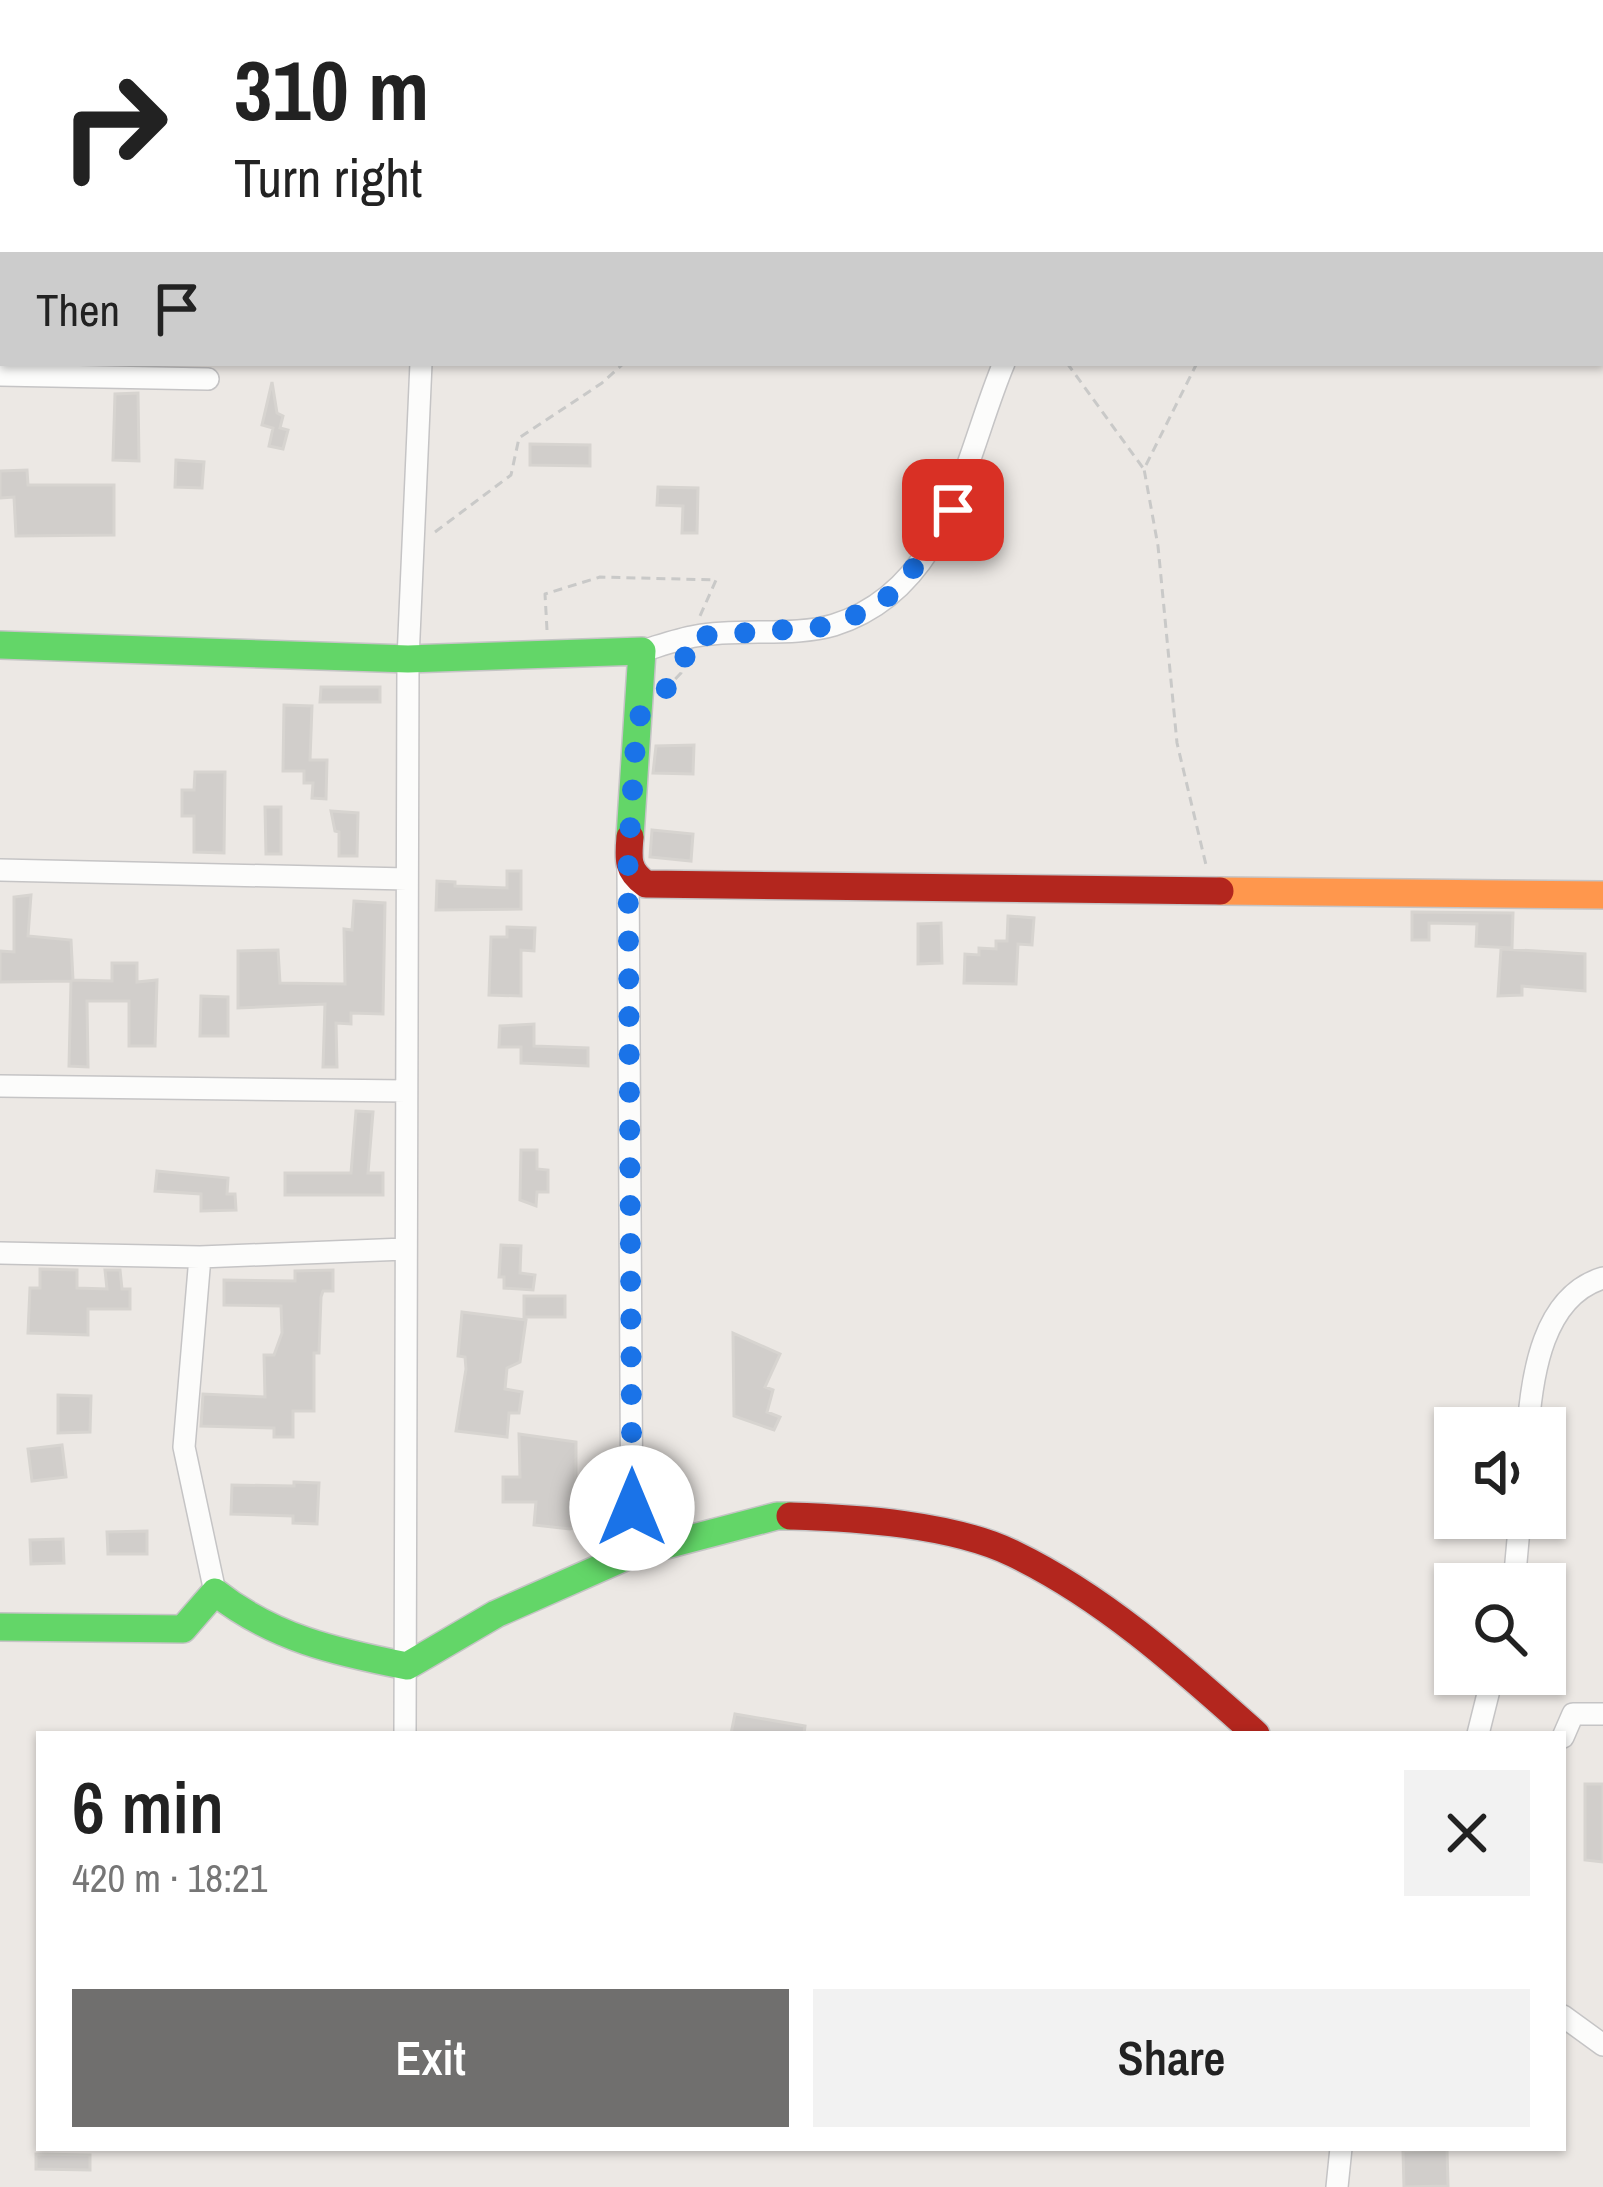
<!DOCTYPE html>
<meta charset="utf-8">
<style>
body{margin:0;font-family:"Archivo Narrow",sans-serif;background:#f2f2f2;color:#222;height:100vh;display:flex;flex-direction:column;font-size:45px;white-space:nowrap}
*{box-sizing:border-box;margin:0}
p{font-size:39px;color:#767676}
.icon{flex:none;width:66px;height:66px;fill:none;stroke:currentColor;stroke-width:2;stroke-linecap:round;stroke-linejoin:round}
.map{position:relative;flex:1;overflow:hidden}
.panel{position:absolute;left:36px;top:1731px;width:1530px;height:420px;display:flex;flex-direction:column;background:#fff;border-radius:0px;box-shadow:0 3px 9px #0004}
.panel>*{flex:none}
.top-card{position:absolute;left:0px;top:0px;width:1605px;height:366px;box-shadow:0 3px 9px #0004;background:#fff;color:#222;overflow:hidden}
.fabs{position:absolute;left:1434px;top:1407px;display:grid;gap:24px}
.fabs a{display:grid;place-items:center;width:132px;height:132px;border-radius:0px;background:#fff;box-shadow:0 3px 9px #0004;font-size:60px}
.pin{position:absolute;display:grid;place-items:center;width:102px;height:102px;color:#fff;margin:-51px;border-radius:24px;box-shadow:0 6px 18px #0006}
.me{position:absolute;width:132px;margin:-66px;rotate:0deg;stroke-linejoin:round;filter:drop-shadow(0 0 9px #0008)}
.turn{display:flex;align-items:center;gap:42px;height:252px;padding:0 36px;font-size:54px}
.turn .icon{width:156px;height:156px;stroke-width:2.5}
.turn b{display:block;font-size:84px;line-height:102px}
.then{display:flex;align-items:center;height:114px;padding:0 36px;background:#0003;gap:24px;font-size:45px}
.round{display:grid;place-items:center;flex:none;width:126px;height:126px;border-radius:0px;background:#f2f2f2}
.summary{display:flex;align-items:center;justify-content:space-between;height:204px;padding:0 36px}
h1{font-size:72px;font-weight:600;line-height:90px}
.primary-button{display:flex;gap:24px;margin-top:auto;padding:24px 36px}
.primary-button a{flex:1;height:138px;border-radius:0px;background:#706f6e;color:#fff;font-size:48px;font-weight:600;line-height:138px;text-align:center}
.primary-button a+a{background:#f2f2f2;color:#222}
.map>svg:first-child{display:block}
</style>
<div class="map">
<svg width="1603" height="2187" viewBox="0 0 1603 2187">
<rect width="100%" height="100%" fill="#ece8e4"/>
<!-- building -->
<path fill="#d1cecb" stroke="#d7d4d0" stroke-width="3" d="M272,382L277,413L283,416L280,428L288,430L283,449L269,446L273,428L262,425Z
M138,393L139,461L113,460L115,394Z
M530,444L590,445V466L530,465Z
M176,460L204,462L202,488L175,487Z
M27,470L28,485H114V535L16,536L14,497L0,498V471Z
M658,487L698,488L697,533H682L683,506L657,505Z
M321,687H380V702H320Z
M284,705L312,706L310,760H327L326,799L312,798L313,783H304V771H283Z
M694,745L693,774L653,773L656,746Z
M195,772H225L224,853L194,852V816H182V790H194Z
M265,807H281V854H266Z
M331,811L358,813L357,856H339V832L335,831Z
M652,830L693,834L691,861L650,857Z
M507,871H521V909L436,910L437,881L455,882V886L507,888Z
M31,895L28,936L71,940L73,980L112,981V963H137V982L157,980L155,1046H129V1001H87L88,1067L69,1066L71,981L0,982V951L14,952V897Z
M354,901L385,903L383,1014L351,1013V1024L336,1023L337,1067H323L325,1004L238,1008V951L278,950L280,983L345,984L344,929L352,930Z
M1412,912L1513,913L1512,948L1476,946L1477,924L1429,923V940H1412Z
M1008,916L1034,918L1032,945L1018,944L1016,984L964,983L965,954L979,955V948L996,949V941H1007Z
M941,923L942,963L918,964V924Z
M507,927L535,928L534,951L521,950V996L489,995L491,937H507Z
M1501,949L1585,954V991L1522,986V995L1498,996Z
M201,996L228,997V1036H200Z
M534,1024V1046L588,1048V1066L521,1063V1047H499L500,1026Z
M356,1111L373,1112L368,1173H383V1195H285V1173H351Z
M521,1150H537V1169L548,1170V1192H537L536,1206L520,1200Z
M157,1171L228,1178L227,1194H235L236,1210L201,1211V1194L155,1191Z
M501,1245L521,1246L520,1273L535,1275L533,1290L504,1288V1277H499Z
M40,1269L77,1270V1288L107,1289L105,1270H120L122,1289H130V1309H88V1335L28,1333L30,1288H40Z
M333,1270V1291H323L321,1297L319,1353H314V1411H293V1437H274V1428L201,1426L203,1394L265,1397L264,1355H274L282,1333L281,1306L224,1305V1280L295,1281V1271Z
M524,1296H565V1317H524Z
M462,1312L526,1320L520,1362L507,1368L505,1389L522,1392L519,1413H509L507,1437L456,1431L466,1369L465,1357L458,1356Z
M733,1333L780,1354L765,1387L773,1390L767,1412L780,1417L774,1430L734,1416Z
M58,1395L91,1396L90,1432L58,1433Z
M519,1434L576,1442V1491H583V1524L570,1529L534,1525L536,1502H503V1477H520Z
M62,1445L66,1477L32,1481L28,1449Z
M294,1482L319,1483L317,1524L293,1523V1516L231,1514L232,1485L294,1486Z
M147,1531V1554H108L107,1532Z
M63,1539L64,1563L31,1564L30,1540Z
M735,1714L805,1726L804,1734H731Z
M1585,1784H1603V1862L1585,1860Z
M1447,2149L1448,2186L1404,2187L1403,2151Z
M36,2154L90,2155V2170L36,2169Z"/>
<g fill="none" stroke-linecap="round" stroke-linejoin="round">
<!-- street casing -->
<g stroke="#c5c4c5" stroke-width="24">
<path id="street" d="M0,0L133,3
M338,0L340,3
M1290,0L1291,3
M1602,65H1603
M0,164H3
M0,375L208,379
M642,651C659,646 678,639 696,636C739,628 794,637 834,625C949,589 964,458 1004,363
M628,865L632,1554
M0,870L407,879
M0,1086L406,1091
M0,1253L200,1257L405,1249
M200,1257L184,1447L215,1592
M1528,1428C1532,1375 1543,1296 1603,1278
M1514,1584L1520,1518
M405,1734L408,659L421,363
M1478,1734L1493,1674
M1563,1737L1573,1714H1603
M1563,2016L1603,2045
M1337,2187L1341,2148"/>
</g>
<!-- fast casing -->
<g stroke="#c5c4c5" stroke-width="30">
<path id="fast" d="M0,645L408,659L642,651L630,837
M0,1627L183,1629L215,1592C273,1638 336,1652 407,1666L496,1614L632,1554L777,1516H790"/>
</g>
<!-- slow casing -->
<g stroke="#c5c4c5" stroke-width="30">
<path id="slow" d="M1220,891L1603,895"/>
</g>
<!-- jam casing -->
<g stroke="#c5c4c5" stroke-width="30">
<path id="jam" d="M630,837C628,859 627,871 646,884L1220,891
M790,1516C857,1518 953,1524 1014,1554C1105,1598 1182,1668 1256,1734"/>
</g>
<!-- path -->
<path stroke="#c9c9c8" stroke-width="3" stroke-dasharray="9 6" stroke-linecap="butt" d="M240,3L242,0
M1067,363L1143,468
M1197,363L1144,469L1158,546L1177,743L1206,865
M435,532L511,475L519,438L602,383L624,363
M547,630L545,594L600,577L716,580L700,616
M665,690L681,673L685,659"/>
<!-- street -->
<use href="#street" stroke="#fcfcfb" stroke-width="21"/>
<!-- fast -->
<use href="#fast" stroke="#63d668" stroke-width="27"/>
<!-- slow -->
<use href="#slow" stroke="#ff974d" stroke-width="27"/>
<!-- jam -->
<use href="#jam" stroke="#b3261e" stroke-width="27"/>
</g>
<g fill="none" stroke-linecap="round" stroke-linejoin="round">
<!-- route -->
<path stroke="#1a73e8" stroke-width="21" stroke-dasharray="0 37.8" d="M632,1508L628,862L637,719L681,673L690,637L832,626L883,602L923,558L953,510"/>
</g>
</svg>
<div class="fabs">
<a><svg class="icon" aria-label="sound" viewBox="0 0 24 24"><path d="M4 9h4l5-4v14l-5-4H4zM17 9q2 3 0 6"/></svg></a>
<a><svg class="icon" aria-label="search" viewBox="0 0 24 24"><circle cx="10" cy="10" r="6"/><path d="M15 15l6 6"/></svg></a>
</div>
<div class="pin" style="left:953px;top:510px;background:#d93025"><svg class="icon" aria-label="arrive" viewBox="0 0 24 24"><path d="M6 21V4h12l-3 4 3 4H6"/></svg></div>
<svg class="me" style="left:632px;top:1508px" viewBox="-20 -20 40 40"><circle r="19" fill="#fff"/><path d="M0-13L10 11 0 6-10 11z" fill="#1a73e8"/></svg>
<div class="top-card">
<div class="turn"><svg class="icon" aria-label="right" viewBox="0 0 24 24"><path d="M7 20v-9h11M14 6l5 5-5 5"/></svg><div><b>310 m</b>Turn right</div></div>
<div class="then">Then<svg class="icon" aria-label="arrive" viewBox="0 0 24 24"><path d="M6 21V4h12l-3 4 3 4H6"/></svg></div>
</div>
<section class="panel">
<div class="summary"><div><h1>6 min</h1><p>420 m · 18:21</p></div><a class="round"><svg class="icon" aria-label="close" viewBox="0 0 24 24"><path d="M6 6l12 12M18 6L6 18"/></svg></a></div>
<div class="primary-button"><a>Exit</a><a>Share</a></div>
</section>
</div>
